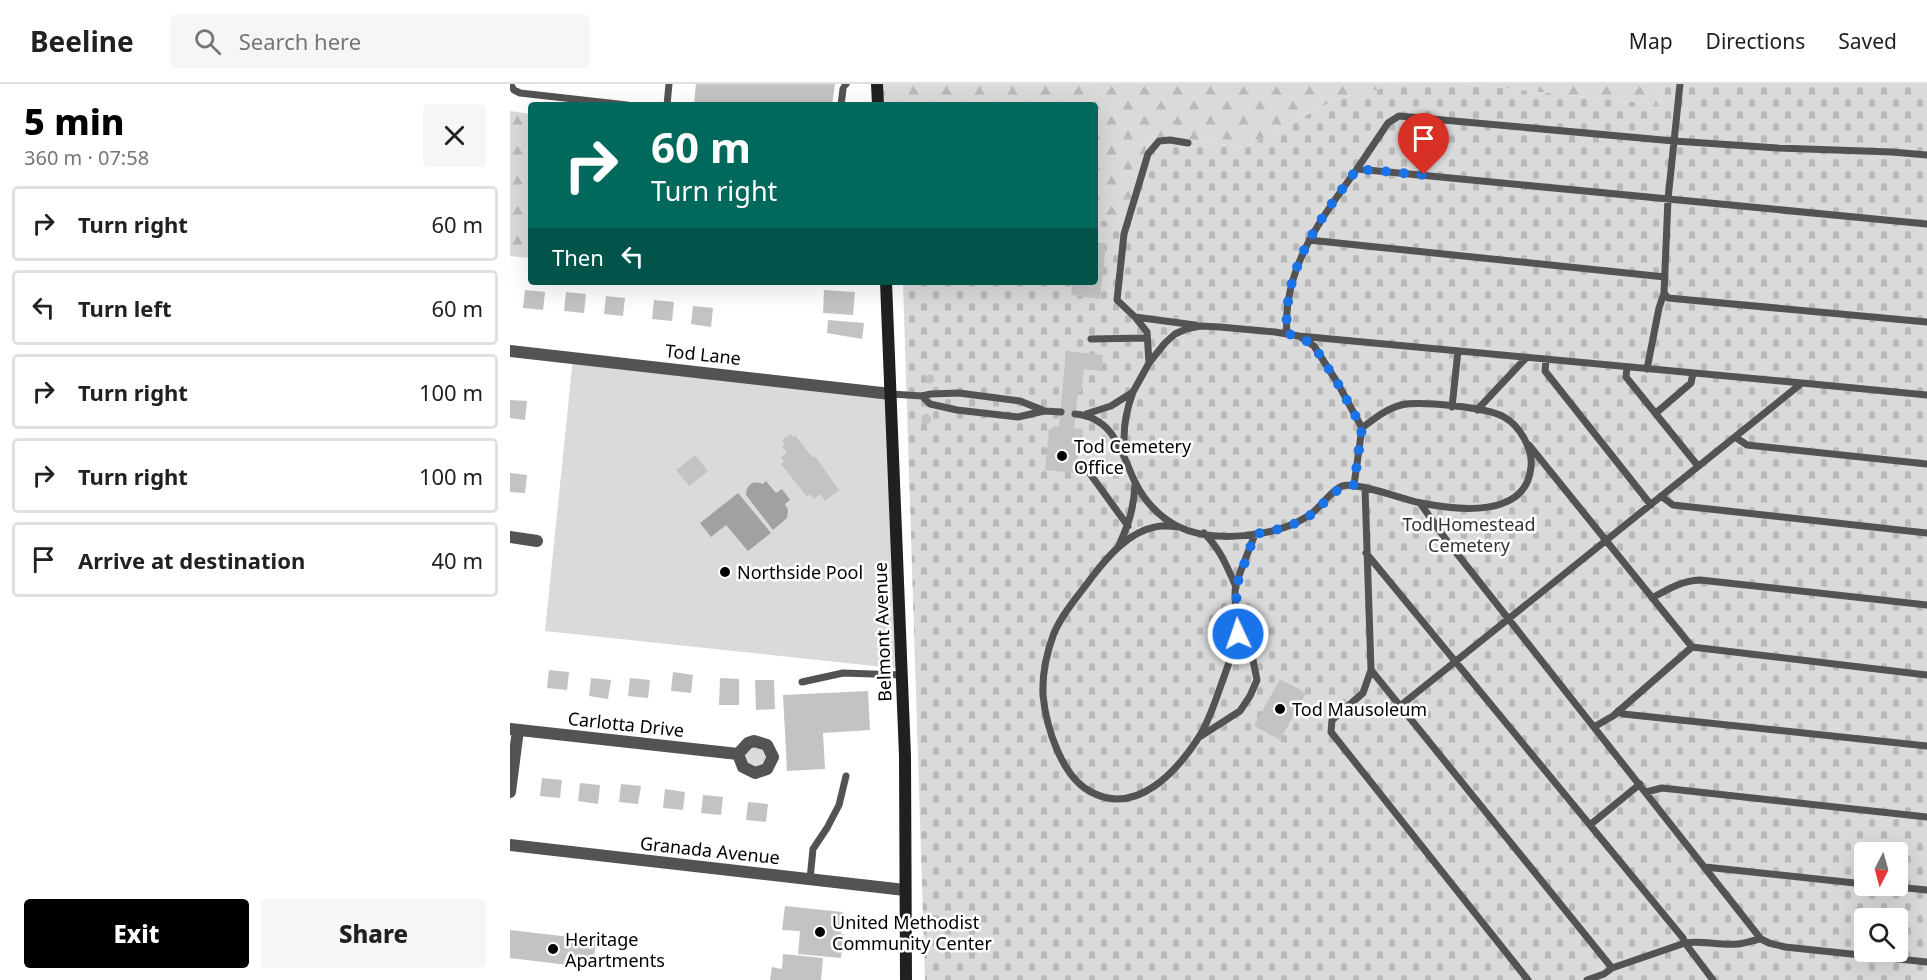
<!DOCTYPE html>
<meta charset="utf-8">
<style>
body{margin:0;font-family:"Noto Sans",sans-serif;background:#f6f6f6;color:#202124;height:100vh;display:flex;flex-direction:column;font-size:22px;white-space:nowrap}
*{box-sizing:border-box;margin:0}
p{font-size:20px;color:#757577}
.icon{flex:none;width:33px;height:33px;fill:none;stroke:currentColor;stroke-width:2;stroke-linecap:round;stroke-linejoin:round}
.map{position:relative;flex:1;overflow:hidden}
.drawer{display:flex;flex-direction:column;background:#fff;width:510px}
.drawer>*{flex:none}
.banner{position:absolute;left:18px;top:18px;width:570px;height:183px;border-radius:6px;box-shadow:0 6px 24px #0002;background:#00695c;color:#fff;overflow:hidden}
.needle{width:39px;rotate:186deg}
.buttons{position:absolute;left:1344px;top:758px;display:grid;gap:12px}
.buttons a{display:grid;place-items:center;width:54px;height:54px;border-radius:6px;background:#fff;box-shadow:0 6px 24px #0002;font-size:30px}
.pin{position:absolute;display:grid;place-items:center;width:51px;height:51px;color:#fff;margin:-62px -26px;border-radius:50% 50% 50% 0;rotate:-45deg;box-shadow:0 0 6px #0007}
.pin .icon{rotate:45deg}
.me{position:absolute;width:66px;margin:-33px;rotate:357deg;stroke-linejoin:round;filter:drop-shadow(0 0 4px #0008)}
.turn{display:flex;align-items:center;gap:21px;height:126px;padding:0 24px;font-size:27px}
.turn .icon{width:78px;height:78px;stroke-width:2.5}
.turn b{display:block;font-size:42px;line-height:51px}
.then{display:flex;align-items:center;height:57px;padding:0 24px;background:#0003;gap:12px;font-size:22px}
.round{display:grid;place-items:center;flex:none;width:63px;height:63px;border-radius:6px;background:#f6f6f6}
.headline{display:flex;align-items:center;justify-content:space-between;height:102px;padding:0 24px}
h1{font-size:36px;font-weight:800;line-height:45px;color:#000}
.action{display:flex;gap:12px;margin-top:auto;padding:12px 24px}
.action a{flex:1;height:69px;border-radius:6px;background:#000;color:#fff;font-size:24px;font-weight:800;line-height:69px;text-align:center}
.action a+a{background:#f6f6f6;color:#202124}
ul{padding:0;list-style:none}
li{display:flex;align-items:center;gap:18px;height:75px;margin:0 12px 9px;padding:0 12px;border:3px solid #e0e0e0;border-radius:6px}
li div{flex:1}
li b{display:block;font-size:22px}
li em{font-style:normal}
header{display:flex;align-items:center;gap:36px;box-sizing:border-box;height:84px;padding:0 30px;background:#fff;border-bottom:2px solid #e0e0e0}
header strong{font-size:28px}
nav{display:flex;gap:33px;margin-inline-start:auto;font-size:21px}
.search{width:420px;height:54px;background:#f6f6f6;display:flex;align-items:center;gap:15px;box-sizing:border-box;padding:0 21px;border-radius:6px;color:#757577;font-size:22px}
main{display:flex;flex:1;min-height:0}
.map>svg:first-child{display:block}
</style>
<header>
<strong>Beeline</strong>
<div class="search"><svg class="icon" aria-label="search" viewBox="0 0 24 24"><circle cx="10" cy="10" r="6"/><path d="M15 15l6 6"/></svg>Search here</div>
<nav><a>Map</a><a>Directions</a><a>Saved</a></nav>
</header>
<main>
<section class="drawer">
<div class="headline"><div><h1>5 min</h1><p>360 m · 07:58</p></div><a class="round"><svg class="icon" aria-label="close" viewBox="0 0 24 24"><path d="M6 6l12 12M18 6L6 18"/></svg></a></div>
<ul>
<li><svg class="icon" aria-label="right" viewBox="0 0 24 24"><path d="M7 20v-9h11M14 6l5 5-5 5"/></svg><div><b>Turn right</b></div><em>60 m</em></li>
<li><svg class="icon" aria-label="left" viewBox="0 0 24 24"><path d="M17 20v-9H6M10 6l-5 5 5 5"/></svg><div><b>Turn left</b></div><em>60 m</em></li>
<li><svg class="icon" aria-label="right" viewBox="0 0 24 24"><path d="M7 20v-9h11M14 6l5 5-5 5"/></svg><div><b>Turn right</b></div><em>100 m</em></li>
<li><svg class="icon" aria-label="right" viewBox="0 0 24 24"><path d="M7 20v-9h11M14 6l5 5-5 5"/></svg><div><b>Turn right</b></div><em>100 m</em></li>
<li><svg class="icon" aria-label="arrive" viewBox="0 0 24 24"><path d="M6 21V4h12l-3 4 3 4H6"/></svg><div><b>Arrive at destination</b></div><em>40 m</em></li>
</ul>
<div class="action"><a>Exit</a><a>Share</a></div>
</section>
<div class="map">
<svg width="1417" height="896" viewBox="0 0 1417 896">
<defs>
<pattern id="forest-firs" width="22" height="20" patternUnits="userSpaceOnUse" patternTransform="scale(1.5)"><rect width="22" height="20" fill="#dadada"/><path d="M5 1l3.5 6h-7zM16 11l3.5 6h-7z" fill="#b9b9b9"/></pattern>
<pattern id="cemetery-stones" width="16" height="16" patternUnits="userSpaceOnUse" patternTransform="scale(1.5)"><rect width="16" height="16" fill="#dadada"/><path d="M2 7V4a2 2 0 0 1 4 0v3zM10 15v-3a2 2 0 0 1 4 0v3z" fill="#b9b9b9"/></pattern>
</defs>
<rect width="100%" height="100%" fill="#fff"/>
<!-- green -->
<path fill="#dadada" d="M63,274L381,310L392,585L35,547Z
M251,657L261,679L239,687L233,664Z"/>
<!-- forest -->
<path fill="url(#forest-firs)" d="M367,0H893L829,14L736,63L639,52L622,140L585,136V21H368Z
M955,0H1152L1150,21Z
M0,27L21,30V174L0,172Z"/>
<!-- cemetery -->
<path fill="url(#cemetery-stones)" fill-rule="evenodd" d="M893,0H955L1150,21L1152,0H1417V896H415L393,198H585V136L622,140L639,52L736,63L829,14ZM1354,768H1388V801H1354ZM1354,834H1388V867H1354Z"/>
<!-- water -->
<path fill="#a1a1a1" d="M256,397L266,409L272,405L280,416L275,420L278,426L277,434L263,446L236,411C236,400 244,396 253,400Z
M228,409L261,449L238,467L216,441L201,453L190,439Z"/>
<!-- building -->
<path fill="#c3c3c3" d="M186,0H325L322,21H204L184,19Z
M585,158L596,160L590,215L561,211L563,198H585Z
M15,206L35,208L33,226L13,224Z
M314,206L345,208L343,231L313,229Z
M56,208L76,210L74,229L54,227Z
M96,212L115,214L113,232L94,230Z
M144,216L164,218L162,237L142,235Z
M183,222L203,224L201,243L181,240Z
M318,236L354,239L352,255L317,249Z
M556,267L593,271L592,287L574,285L571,308H568L564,344L573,345L572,358H569L566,389L535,386L539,346L545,342H549Z
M415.5 295a4.5 4.5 0 1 1 9 0a4.5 4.5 0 1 1-9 0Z
M0,316L17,317L15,336L0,334Z
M411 335a5 5 0 1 1 10 0a5 5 0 1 1-10 0Z
M281,350L283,353L285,351L303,374L305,372L329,406L315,417L310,410L304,415L300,410L297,413L271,380L274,378L271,373L277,369L272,362L275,360L272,356Z
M185,371L198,387L179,402L166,386Z
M0,389L17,391L15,409L0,408Z
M39,586L59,588L57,606L37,604Z
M163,588L183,591L181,609L161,607Z
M81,594L101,596L98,615L79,612Z
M120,594L140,596L138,614L118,612Z
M210,594L229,595V621H209Z
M770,595L796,609L770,656L744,642Z
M245,596H264L265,625L246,626Z
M358,607L360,646L313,649L315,685L277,687L273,611Z
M32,694L52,696L50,714L30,712Z
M70,699L90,701L88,720L68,717Z
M111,700L131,702L128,720L109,718Z
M155,705L175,708L173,726L153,724Z
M193,711L213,713L211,731L191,729Z
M238,718L258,720L256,738L236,736Z
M275,822L333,828L331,850H334L331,874L288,870L290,847L272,846Z
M0,846L86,856L83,884L0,874Z
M273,870L313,874L311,896H260L262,883L272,885Z"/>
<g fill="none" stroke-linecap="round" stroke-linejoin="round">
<!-- service -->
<path stroke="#535353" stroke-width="7" d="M0,0L4,6L10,9L117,21
M1170,0L1158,115L1154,209L1158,214L1417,238
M335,1L336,0
M157,21L159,0
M331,21L333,5
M847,85L878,39L889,32L1164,57L1268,64L1382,68L1417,71
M799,156L1155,193
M625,233L685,241
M777,250C772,185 811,135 847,85L1417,140
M789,252L1292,299
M581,255L637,254
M1036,276L1035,287L1141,421
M639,279L637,248L625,233L607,216L614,150L638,70L649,57L660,56L678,59
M1117,283L1116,293L1188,382
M1137,285L1149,224L1154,209
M381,310L412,312L421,310L449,309L510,317L535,327L551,328
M412,312L420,320L447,326L508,333L534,327
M942,323L948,267
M967,326L1016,274
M1146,329L1181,299L1183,289
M565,330C603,333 611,367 624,396C633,415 648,432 667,442C702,460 766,453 798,432C810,425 819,408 832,402C845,397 895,416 911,419C947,426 1016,435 1021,383C1023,365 1010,342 994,333C977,323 910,317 891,321C876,325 864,335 852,344
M576,330L601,322L623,308L639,279L655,259L665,250L676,245L690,242L710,243L765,248L789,252L804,262L827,298L852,344L844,401
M1225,353L1237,361L1417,380
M1019,361L1182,563L1417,591
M615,367C612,346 616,327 623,308
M568,385L578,387L618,442
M855,404L861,586L853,609L822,636L821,648L1018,896
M1151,412L1163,421L1417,449
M910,419L937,457L1251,855L1259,859L1275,863L1417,878
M668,443C661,442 652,441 645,443C619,448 598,472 582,493C569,511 553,528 544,549C537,568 532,591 533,611C536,643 552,695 583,709C628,731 667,687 689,653C701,634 707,611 715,590C719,578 725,564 727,551C730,535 722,517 726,501C731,484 739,467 745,450
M694,449C710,465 717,482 726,503
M609,461C619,440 624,423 625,400
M856,469L1173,854L1175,859C1193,856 1210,862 1228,860C1236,859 1244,856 1251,855
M1142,514C1158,505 1171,497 1190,496L1417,521
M861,586L1102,884L1175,859L1203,896
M292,598L333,589L392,591
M890,622L1292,299L1417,311
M1108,627L1113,630L1417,662
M1084,643L1103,632L1182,563
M691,652L730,627L740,612L747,596L742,571L728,550
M1136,708L1152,704L1417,733
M1080,741L1130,700
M1195,783L1354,800
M300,795L303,765L317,744L329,721L336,692
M1366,801L1417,806
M1077,896L1094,890L1102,884"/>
<!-- minor -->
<path stroke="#535353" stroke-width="12" d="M0,267L381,310
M0,453L27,457
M0,645L228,670
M244,657L257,661L263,673L257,685L245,689L233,683L228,670L238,659Z
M0,708L8,646
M0,761L395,806"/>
<!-- secondary -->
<path stroke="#202020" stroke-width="12" d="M367,0L368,21
M376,198L395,672L396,896"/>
</g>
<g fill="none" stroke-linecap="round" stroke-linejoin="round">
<!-- route -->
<path stroke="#1a73e8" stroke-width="10" stroke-dasharray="0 18" d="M728,550L726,503L745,450C764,447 782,443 799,432C816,421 821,403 844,401L852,344L827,298L804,262L789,252L777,250C772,185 810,135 847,85L914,91"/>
</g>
<!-- markers -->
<g fill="#000" stroke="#fff" stroke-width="2">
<circle cx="552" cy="372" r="6"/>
<circle cx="215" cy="488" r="6"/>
<circle cx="770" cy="625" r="6"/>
<circle cx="310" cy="848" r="6"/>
<circle cx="43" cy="865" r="6"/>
</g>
<g text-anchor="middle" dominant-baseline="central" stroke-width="5" stroke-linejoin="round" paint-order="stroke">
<!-- street labels -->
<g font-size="18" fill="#000" stroke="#fff">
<text transform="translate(193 270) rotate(6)">Tod Lane</text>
<text transform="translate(372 548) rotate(-92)">Belmont Avenue</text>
<text transform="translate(116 640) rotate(6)">Carlotta Drive</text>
<text transform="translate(200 766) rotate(6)">Granada Avenue</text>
</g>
<!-- poi labels -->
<g font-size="18" fill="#000" stroke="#fff" text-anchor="start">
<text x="564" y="362">Tod Cemetery<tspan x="564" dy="21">Office</tspan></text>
<text x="227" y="488">Northside Pool</text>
<text x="782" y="625">Tod Mausoleum</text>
<text x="322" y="838">United Methodist<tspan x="322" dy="21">Community Center</tspan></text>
<text x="55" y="855">Heritage<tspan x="55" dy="21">Apartments</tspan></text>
</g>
<!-- park labels -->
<g font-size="18" fill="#313131" stroke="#fff">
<text x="959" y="440">Tod Homestead<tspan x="959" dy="21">Cemetery</tspan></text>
</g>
</g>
</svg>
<div class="buttons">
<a><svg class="needle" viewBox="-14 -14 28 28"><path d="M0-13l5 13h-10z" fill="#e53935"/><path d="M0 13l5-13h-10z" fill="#757577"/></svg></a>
<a><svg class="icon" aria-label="search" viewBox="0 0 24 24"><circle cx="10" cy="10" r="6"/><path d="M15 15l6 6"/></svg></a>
</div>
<div class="pin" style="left:914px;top:91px;background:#d93025"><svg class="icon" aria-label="arrive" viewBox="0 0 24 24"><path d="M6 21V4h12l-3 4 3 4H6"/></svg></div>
<svg class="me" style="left:728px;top:550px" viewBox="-20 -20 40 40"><circle r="17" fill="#1a73e8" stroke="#fff" stroke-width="3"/><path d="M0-11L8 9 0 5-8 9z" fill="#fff"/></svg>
<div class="banner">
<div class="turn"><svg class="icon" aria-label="right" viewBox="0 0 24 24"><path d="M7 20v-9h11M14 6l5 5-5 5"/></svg><div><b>60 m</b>Turn right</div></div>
<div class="then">Then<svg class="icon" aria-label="left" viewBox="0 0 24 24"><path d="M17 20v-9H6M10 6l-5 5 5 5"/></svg></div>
</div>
</div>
</main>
